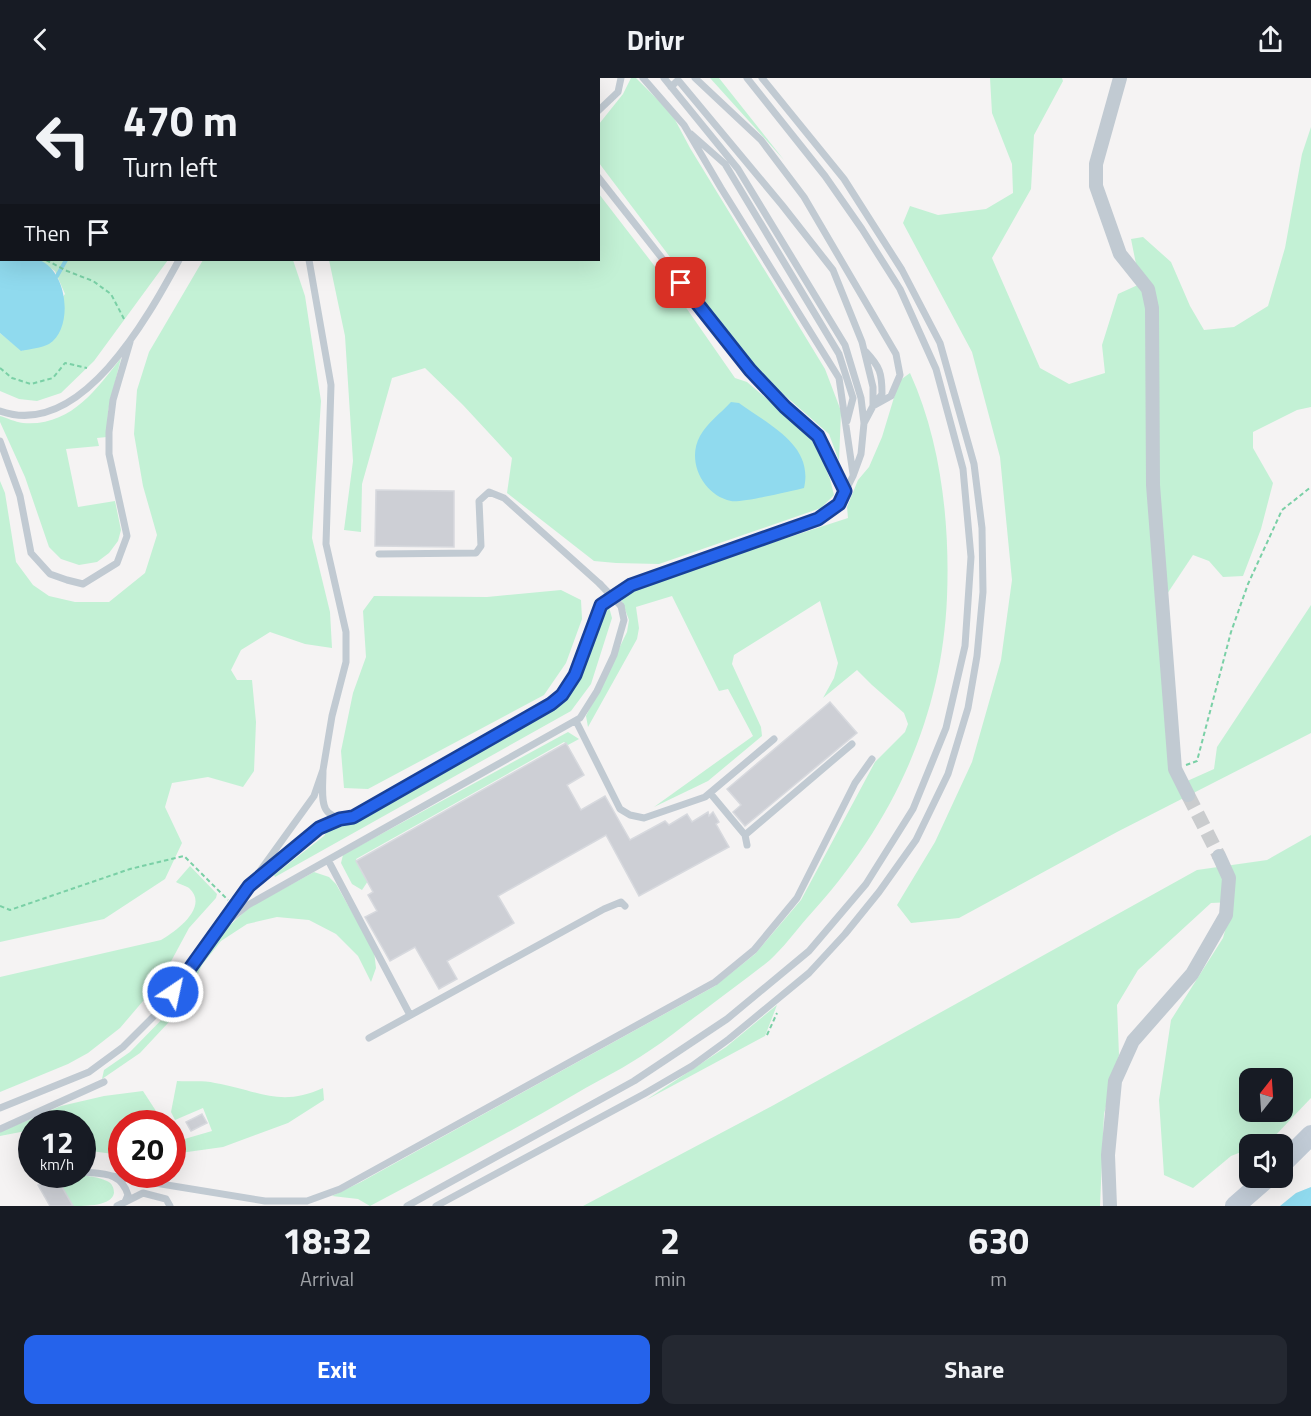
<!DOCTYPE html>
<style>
body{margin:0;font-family:"Titillium Web",sans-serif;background:#242831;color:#f1f3f6;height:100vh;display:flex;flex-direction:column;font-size:22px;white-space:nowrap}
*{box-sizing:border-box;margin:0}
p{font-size:20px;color:#9ea1a6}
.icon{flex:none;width:33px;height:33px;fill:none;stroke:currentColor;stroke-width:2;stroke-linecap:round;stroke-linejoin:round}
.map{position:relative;height:1128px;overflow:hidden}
.sheet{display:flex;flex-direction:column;background:#171b24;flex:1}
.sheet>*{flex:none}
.top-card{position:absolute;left:0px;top:0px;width:600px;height:183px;box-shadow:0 6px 24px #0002;background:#171b24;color:#f1f3f6;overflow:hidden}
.needle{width:39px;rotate:17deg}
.controls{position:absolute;left:1239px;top:990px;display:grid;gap:12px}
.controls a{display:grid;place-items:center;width:54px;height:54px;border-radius:12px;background:#171b24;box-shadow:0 6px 24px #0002;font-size:30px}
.speed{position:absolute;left:18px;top:1032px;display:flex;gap:12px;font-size:30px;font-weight:700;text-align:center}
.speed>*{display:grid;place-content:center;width:78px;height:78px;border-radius:50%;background:#171b24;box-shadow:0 6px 24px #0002;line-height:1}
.speed small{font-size:15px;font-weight:400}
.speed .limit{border:9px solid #d22;background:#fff;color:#111}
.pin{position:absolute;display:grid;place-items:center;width:51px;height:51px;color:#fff;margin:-26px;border-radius:12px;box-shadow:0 3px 9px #0006}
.me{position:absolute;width:66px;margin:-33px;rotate:34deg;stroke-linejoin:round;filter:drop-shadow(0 0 4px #0008)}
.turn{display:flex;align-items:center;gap:21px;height:126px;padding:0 24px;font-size:27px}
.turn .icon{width:78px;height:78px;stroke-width:2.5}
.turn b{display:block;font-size:42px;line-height:51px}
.then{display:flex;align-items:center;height:57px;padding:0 24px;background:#0003;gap:12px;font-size:22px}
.eta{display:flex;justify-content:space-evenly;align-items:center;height:102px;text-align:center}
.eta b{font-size:36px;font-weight:700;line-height:42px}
.cta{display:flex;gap:12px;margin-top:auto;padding:12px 24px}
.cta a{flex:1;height:69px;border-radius:12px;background:#2563eb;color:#fff;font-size:24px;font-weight:700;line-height:69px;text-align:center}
.cta a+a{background:#242831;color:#f1f3f6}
header{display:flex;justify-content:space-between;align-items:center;height:78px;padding:0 24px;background:#171b24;font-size:27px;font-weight:700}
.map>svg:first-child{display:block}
</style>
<header><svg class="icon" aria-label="back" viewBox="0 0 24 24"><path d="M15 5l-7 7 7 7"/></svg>Drivr<svg class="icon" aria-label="share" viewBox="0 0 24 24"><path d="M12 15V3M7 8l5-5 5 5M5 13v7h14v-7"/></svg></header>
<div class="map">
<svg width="1311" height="1128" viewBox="0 0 1311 1128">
<rect width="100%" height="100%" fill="#f5f3f3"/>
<!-- green -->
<path fill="#c3f1d5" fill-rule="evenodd" d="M249,0H590L591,1L250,2Z
M631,0H636L672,36L690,70L825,291L841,333L839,383L829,356L767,302L713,236L599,85V46L623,16Z
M710,0H719L784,82Z
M990,0H1062L1063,3L1034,57L1031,111L992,180L1040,290L1069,306L1105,295L1102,267L1118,216L1140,206L1131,161L1143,159L1171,184L1190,228L1204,252L1234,249L1268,228L1285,170L1302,76L1311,49V329L1297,332L1253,354V370L1273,405L1261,451L1243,498L1223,499L1209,483L1193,477L1167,516L1170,687L1185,704L1214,691L1217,669L1311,527V655L1117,754L959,840L911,845L897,827L935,764L972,684L1001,582L1012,502L1000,379L972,274L903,145L910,128L938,137L986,131L1013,115L1012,86L992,35Z
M599,116L680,221L735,300L747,304L794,344L817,368L830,401L834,417L821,430L659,486L616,485L594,483L507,415L512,380L463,327L425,290L392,300L362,406L361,454L344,452L353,383L345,258L329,182H598Z
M38,182H168L94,283L61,315L37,323L19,321L0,313V255L22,273L65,216L55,193Z
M203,182H293L305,218L321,323L312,460L330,534L332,570L305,566L270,554L241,572L231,592L237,602H252L256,644L254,693L243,709L208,699L172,705L165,729L182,765L165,801L104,841L0,864V403L5,415L16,484L33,507L49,518L75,524H109L145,495L157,457L143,408L134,356L137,312L149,274Z
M121,280L108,333L107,359L97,360L99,368L66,371L78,429L115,423L121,452L118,463L109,475L97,484L79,487L61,481L49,469L25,399L0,344V338C7,340 15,344 23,345C70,349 96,312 121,280Z
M910,295C941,363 950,445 947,519C942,643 890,750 807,840C795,854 783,870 770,882C748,900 725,916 703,933C685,946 668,961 649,973C626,989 601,1001 577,1015C509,1055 440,1091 370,1128L358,1121L332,1118L361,1104L715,908L755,876L801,822L875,684L905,654L908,646L904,635L872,607L857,592L823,620L834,600L838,585L820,523L734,577L732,586L761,649L762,658L708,703L654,729L753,658L728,611L719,613L672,518L636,529L639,550L637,561L588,649L586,638L627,554L629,542L621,521L637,509L848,440L847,429L858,402L869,389L882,359L899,303Z
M561,512L581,522L582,541L566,585L544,617L368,711L344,710L341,673L353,615L366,579L363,533L374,518L487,519Z
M609,529L612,540L591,606L571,633L275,799L274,797L324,758L330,748L350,744L555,629C564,620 572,610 577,598C588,575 590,547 609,529Z
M568,654L579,661L568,667L564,664L356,781L368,803L362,812L352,806L341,785L343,777L350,773Z
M1311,757V1020L1269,1064L1250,1066L1249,1071L1231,1078L1193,1110L1164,1097L1159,1022L1171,942L1223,860L1233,824L1211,825L1138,892L1117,927L1119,977L1104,1036L1100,1128H583L772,1028L1197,792L1267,782ZM1250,1000H1282V1034H1250Z
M190,788L217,816L216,820L189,850L161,902L120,950L88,975L68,986L0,1014V899L161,862C175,854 210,829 189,810C186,808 179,806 176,804Z
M314,794L329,799L336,806L374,873L376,890L371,904L358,878L336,856L309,842L277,839L247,846L221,863L202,887L182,930L140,975L102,1001L104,992L130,974L172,931L198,885L218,858L250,829Z
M777,927L765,958L646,1022L726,969Z
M177,1003C190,1004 203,1002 215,1005C257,1012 280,1030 323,1010L324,1022L288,1045L223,1069L173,1076V1058L181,1062L212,1053L203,1030L175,1042L171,1034Z
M143,1013L156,1033L147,1045L122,1046L121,1077L83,1072L82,1046H32L31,1052L0,1058V1054L61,1028L104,1018Z
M55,1097C71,1097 92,1096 107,1103C112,1105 114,1110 114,1115C112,1128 86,1128 73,1128Z"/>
<!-- water -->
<path fill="#90daee" d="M0,0H82L2,2L1,128Z
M0,159L2,182C12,182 29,178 39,182C68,193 74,250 49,266C42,270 29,271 21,273L0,255Z
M731,324L739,325C769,347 814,367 804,410C792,413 741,425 731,423C703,417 686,383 700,358C708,344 720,336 731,324Z
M1311,1109V1128H1280L1296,1115Z"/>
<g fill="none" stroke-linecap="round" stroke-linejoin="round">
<!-- stream -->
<path stroke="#90daee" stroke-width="4" d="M57,198L66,182"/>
</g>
<!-- building -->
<path fill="#cdcfd5" stroke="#d7d9de" stroke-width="1.5" d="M376,412L454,413V469L375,468Z
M830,624L857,655L745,748L733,734L741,727L727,711Z
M566,665L584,697L567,707L581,732L605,718L630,762L665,743L669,747L687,736L692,744L708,734L709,738L713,734L719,744L716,746L729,769L639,818L606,757L498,818L514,845L447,883L457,901L439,911L415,869L390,883L365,839L377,833L368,817L373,814L356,783Z
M202,1036L207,1045L191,1053L186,1044Z
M55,1097L73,1128H50L38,1107Z"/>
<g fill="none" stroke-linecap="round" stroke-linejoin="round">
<!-- street-tunnel -->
<path stroke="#caccce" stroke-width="14" stroke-dasharray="14 7" stroke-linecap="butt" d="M1188,717L1219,778"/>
<!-- path -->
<path stroke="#7ad0a6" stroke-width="2" stroke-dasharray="4.5 3" stroke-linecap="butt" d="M0,156L2,157
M46,182L67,193L93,203L111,216L124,241
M0,290L12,300L31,306L53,300L65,285L87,290
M1186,687L1197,683L1231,554L1248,506L1282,432L1311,409
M0,828L10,832L130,791L184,778L228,822
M767,957L777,935"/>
<!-- lane -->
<path stroke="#c1cad2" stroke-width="7" d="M142,0L143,2
M225,0L226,2
M643,0L684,47L721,110L839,300L853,396
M695,0L761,62L804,119L896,276L900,297L891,318L873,328
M671,9L678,2L782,127L833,192L862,264L873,309V328L864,345
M598,33L618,14L621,0
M691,56L725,86L839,276L853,320L847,343
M598,99L750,292L785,329L818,358L845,413
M866,274C880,289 882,295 882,316L876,324
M0,333C81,362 148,239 179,182
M0,363L20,418L31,475L50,496L67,502L83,506L117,485L127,458L109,376V354L113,322L130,264
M379,476L476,475L481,468L479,423L489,414L504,420L600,506
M576,643L620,731L630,737L644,740L705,719L774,661
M323,692C323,719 316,744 353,739L551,626L562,617L575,597L601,527L631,507L818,441L839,426L853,398L861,376L864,345L861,320L845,267L738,91L664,0
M710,715L745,757L747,767
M745,757L852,666
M328,782L410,937
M258,801L319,750L340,741
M224,843L314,718L323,692L332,638L346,584V554L326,466L331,307L309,182
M369,960L604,831L621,824L625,828
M0,1030L89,994L123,969L163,929L219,850L248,827L580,640L597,613L614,577L624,542L621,528
M0,1051L104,1004
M82,1094C104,1096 121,1094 128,1117L125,1124L117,1128
M112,1098L265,1123H307L340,1111L715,904L754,872L797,820L855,705L872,681
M125,1124L143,1115L166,1121L170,1128
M407,1128L634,1003L727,941L809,873L866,806L913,731L946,650L965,568L971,479L963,391L936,291L900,211L862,151L825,98L747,0
M436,1128L644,1016L692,988L729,961L809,895L845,856L879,814L916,762L948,696L968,630L977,578L983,514L982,450L974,386L940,265L902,192L844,101L762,0"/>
<!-- street -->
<path stroke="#c1cad2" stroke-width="14" d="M1120,0L1096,86V108L1120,176L1148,211L1152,230L1153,407L1175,691L1188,717
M1110,1128L1108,1077L1115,1003L1133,963L1192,896L1226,837L1229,800L1219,778"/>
<!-- secondary -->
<path stroke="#c1cbd6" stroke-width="20" d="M1282,1086L1311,1057
M1235,1128L1267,1100"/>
<!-- lane-bridge -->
<path stroke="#c1cad2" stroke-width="7" d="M600,506L621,528"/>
</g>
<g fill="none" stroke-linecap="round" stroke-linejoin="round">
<!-- route casing -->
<g stroke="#184099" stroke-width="15">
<path id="route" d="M173,914L249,808L319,750L340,741L353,739L551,626L562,617L575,597L601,527L631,507L818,441L839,426L845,413L818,358L785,329L750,292L681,205"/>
</g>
<!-- route -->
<use href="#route" stroke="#2563eb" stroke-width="10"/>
</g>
</svg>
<div class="controls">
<a><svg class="needle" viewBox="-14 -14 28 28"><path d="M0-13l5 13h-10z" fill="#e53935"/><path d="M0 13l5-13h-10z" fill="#9ea1a6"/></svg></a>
<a><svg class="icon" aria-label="sound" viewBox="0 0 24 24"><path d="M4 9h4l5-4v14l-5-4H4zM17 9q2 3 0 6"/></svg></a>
</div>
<div class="speed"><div>12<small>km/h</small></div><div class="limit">20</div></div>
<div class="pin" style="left:681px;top:205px;background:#d93025"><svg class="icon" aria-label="arrive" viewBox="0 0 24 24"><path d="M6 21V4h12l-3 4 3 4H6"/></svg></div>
<svg class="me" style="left:173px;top:914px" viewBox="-20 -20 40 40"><circle r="17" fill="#2563eb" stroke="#fff" stroke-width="3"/><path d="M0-11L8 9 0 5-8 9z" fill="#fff"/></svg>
<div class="top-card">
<div class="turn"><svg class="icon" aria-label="left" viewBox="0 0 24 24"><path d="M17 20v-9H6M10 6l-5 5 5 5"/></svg><div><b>470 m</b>Turn left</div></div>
<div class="then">Then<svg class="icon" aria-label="arrive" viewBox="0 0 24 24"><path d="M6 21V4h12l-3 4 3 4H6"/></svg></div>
</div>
</div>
<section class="sheet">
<div class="eta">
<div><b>18:32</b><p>Arrival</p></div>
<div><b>2</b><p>min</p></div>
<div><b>630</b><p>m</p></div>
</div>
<div class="cta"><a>Exit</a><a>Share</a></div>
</section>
